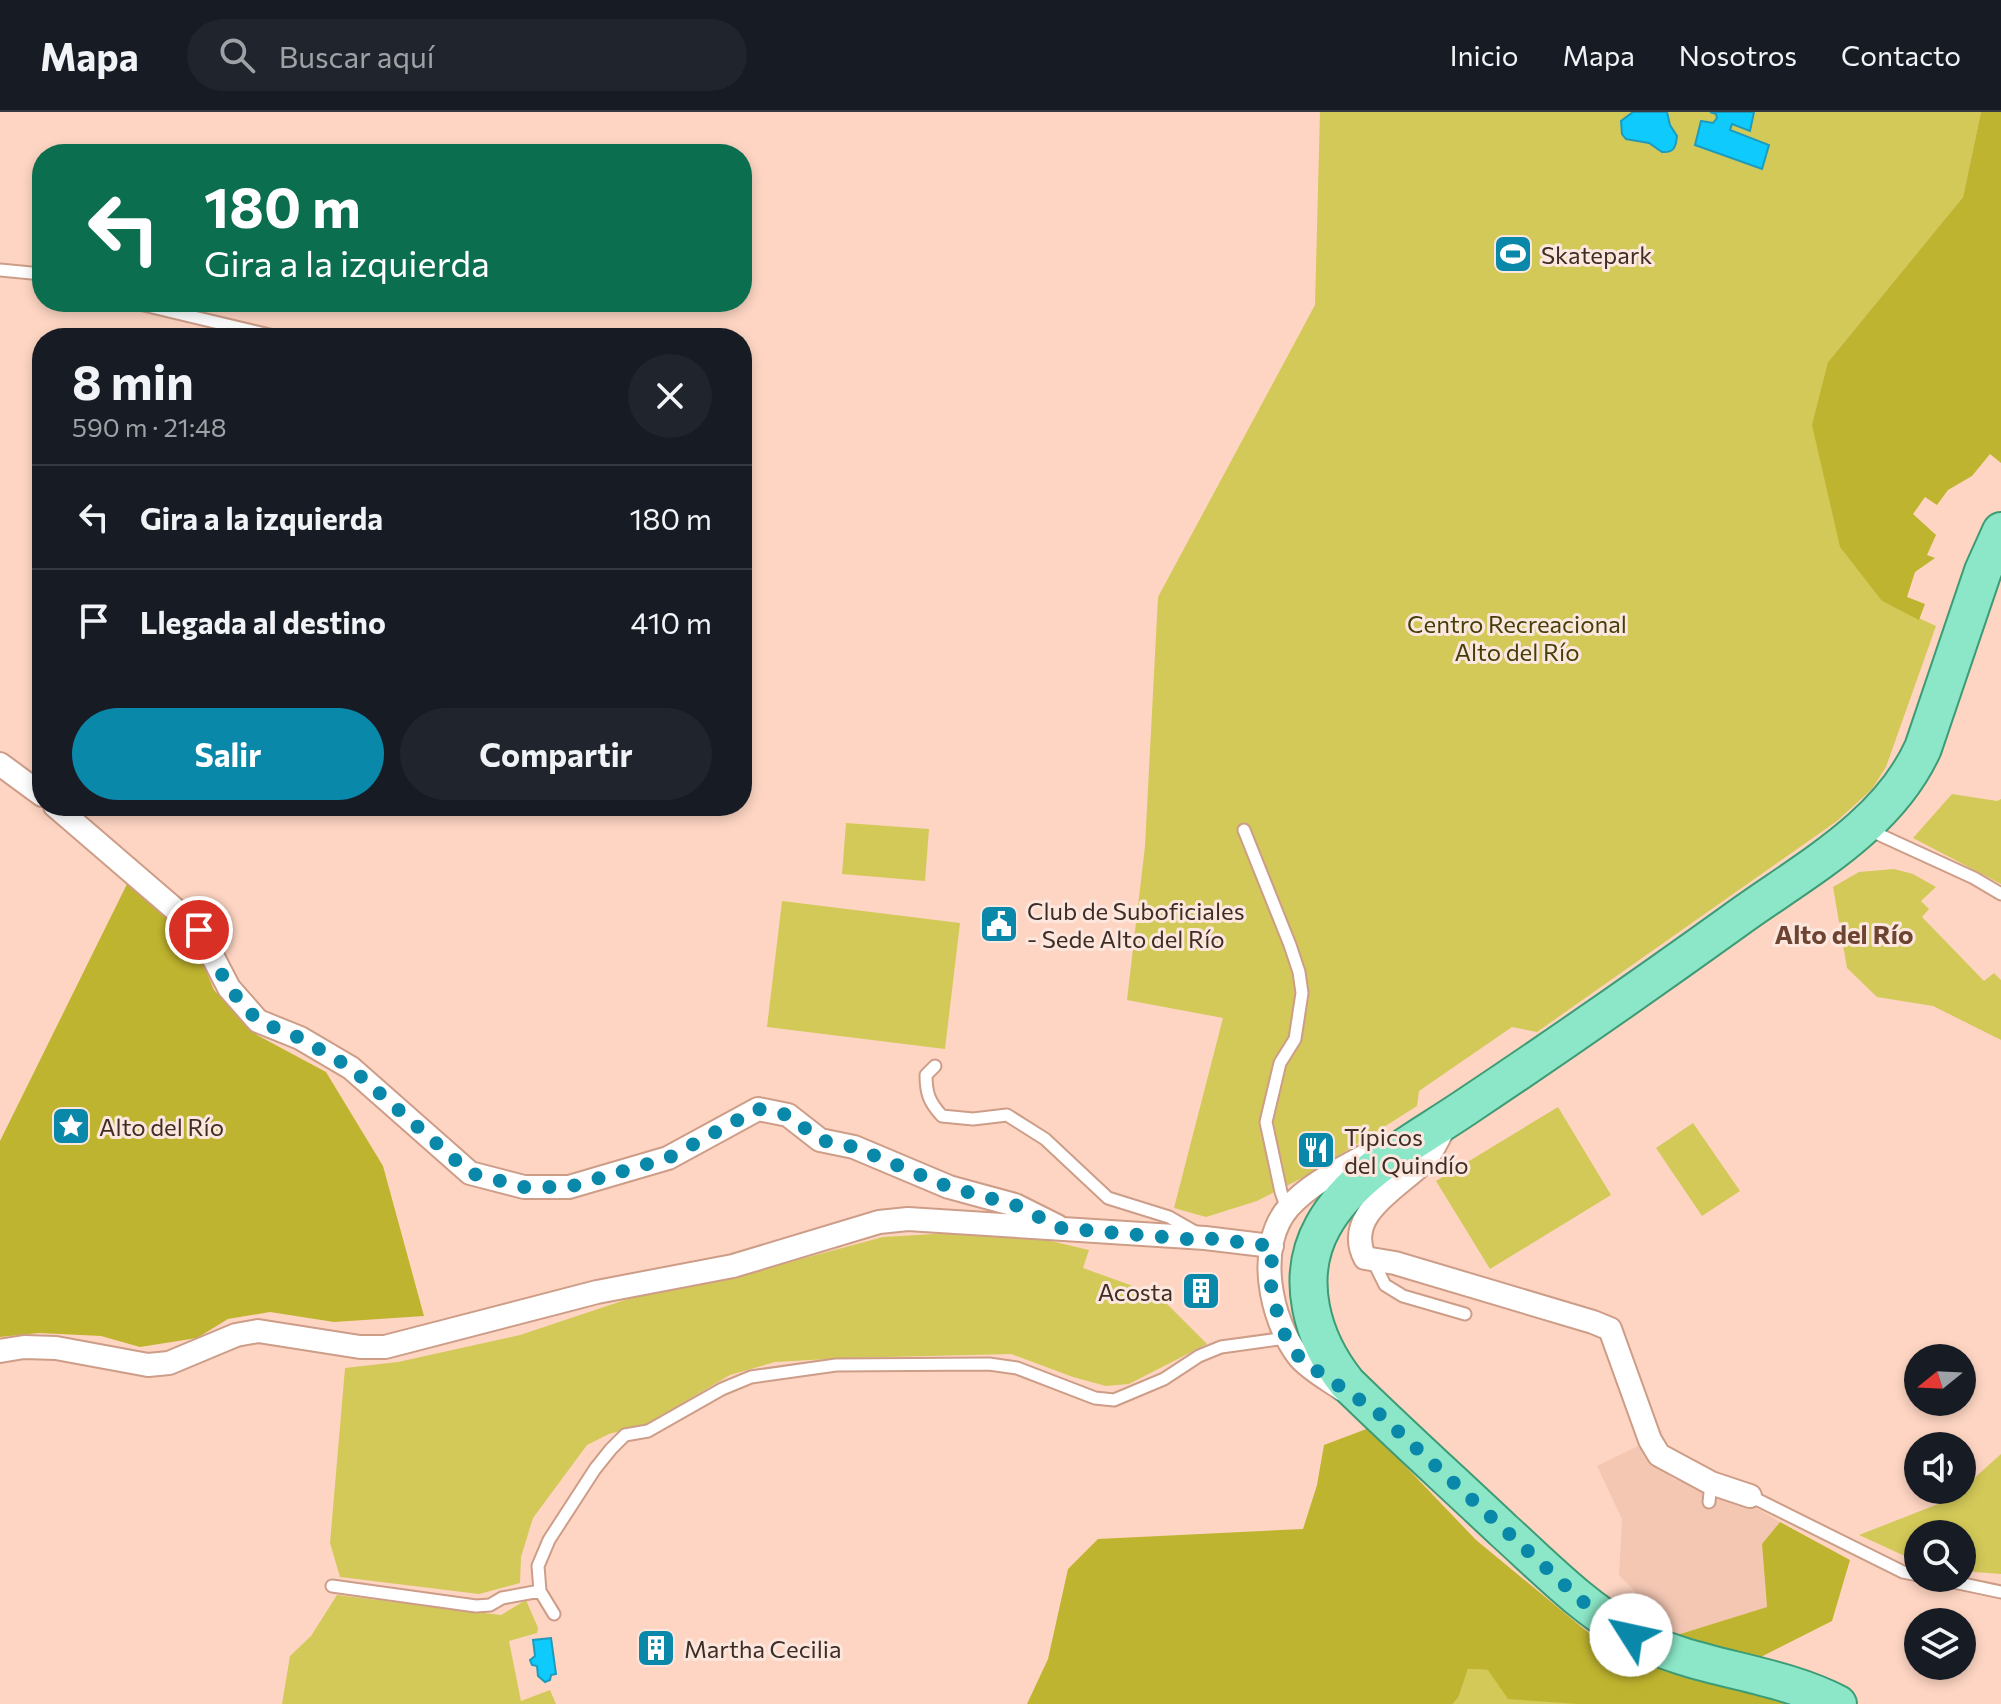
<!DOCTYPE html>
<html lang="es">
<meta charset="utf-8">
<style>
body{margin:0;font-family:Commissioner,sans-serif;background:#20242c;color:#f1f3f6;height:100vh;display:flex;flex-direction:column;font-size:30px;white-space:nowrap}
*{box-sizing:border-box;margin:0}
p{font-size:26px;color:#9ea1a6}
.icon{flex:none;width:44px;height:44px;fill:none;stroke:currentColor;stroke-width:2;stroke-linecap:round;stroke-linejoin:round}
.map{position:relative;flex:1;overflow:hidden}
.panel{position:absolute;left:32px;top:216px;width:720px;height:488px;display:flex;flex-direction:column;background:#171b24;border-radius:32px;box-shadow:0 4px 12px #0003}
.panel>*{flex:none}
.guide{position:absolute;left:32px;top:32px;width:720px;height:168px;border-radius:32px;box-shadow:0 4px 12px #0003;background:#0b6e4f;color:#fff;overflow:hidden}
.needle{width:52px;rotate:252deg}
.tools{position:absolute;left:1904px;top:1232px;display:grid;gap:16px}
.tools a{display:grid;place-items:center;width:72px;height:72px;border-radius:50%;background:#171b24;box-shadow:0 4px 12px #0003;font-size:40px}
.pin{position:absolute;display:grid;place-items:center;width:68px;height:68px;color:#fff;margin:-34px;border:4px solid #fff;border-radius:50%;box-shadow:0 2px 8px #0007}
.me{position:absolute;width:88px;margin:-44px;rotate:305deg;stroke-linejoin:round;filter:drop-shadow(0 0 6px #0008)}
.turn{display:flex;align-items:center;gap:28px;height:168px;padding:0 40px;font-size:36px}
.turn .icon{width:104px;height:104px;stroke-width:2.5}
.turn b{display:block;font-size:56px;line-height:68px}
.round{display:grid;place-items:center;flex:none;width:84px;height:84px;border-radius:42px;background:#20242c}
.headline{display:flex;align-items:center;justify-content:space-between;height:136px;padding:0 40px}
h1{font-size:48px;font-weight:700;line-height:60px}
.primary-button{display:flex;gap:16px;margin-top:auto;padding:16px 40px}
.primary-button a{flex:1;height:92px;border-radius:48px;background:#0a88aa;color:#fff;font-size:32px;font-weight:700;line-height:92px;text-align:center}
.primary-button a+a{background:#20242c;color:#f1f3f6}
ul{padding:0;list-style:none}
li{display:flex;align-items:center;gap:24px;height:104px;padding:0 40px;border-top:2px solid #363941}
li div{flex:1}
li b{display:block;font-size:30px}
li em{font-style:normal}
header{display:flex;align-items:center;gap:48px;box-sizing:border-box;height:112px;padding:0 40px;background:#171b24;border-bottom:2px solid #363941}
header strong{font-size:38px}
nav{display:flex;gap:44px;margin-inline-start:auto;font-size:28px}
.search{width:560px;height:72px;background:#20242c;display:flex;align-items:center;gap:20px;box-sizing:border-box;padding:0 28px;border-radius:44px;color:#9ea1a6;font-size:30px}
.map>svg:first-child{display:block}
</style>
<header>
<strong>Mapa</strong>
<div class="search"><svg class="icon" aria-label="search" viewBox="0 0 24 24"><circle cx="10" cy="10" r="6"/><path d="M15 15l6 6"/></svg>Buscar aquí</div>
<nav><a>Inicio</a><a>Mapa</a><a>Nosotros</a><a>Contacto</a></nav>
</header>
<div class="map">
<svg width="2001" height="1592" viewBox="0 0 2001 1592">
<rect width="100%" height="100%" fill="#fed5c3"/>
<!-- built -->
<path fill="#f4c7b3" d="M1640,1333L1650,1348L1674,1367L1719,1381L1760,1398L1780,1410L1762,1432L1767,1495L1677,1523L1619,1463L1622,1407L1597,1354Z"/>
<!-- green -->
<path fill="#d3c958" d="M1320,0H1981L1963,85L1828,250L1882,489L1936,514L1886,655L1872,677L1837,709L1537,920L1512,915L1419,979L1417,994L1308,1063L1257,1089L1206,1105L1174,1096L1223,906L1127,888L1145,734L1158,485L1315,193Z
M1952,682L1997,689L2001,687V772L1913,726Z
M846,711L929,717L925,769L842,762Z
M1894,757L1913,762L1936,775L1921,789L1929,797L1922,805L1984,869L1994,861L2001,868V928L1933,894L1877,885L1847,856L1833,775L1859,760Z
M782,789L960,811L945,937L767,915Z
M1558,995L1611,1083L1490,1157L1436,1069Z
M1693,1011L1740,1079L1702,1104L1656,1036Z
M967,1120L1051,1129L1089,1138L1083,1156L1158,1183L1207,1232L1129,1272L1106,1274L1073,1265L1011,1242L846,1246L775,1250L730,1263L647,1312L609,1322L587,1333L533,1406L521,1445L520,1471L479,1482L340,1465L330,1431L345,1256L398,1250L520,1223L634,1185L786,1151L883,1125Z
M2001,1342V1462L1962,1459V1422H1918V1450L1859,1423L1951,1387Z
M337,1483L501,1503L526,1488L538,1516L537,1521L509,1529L521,1589L550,1578L556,1592H282L290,1544L311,1524Z
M1468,1557L1488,1558L1579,1592H1453L1459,1584Z"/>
<!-- forest -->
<path fill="#bfb42f" d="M1981,0H2001V351L1990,342L1972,364L1948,378L1937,393L1925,385L1913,402L1936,423L1927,443L1935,446L1915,460L1907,485L1925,492L1919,508L1882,489L1840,435L1812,313L1828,250L1963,85Z
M128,770L190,819L214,878L257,923L326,960L383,1054L424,1204L334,1210L270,1200L228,1207L197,1226L140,1235L101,1224L39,1221L0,1225V1029Z
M1369,1316L1476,1428L1601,1531L1790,1592H1579L1508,1587L1488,1558L1468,1557L1459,1584L1453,1592H1027L1048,1547L1068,1457L1098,1427L1303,1417L1317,1373L1324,1333Z
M1780,1410L1850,1448L1832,1509L1757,1547L1677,1523L1767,1495L1762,1432Z"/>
<!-- water -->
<path fill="#0fcafd" stroke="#1d9bbc" stroke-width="2" d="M1633,0H1667L1670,13L1677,24C1676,35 1674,41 1662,40L1649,31L1626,27L1622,22L1621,9Z
M1710,0H1754L1750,19L1732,12L1730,18L1769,33L1762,57L1695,33L1701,9L1713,11L1717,6L1716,2Z
M551,1526L556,1562L551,1563L550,1568L545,1570L538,1564L537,1554L532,1553L530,1548L535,1544L533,1528Z"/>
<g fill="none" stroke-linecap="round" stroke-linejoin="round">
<!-- service casing -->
<g stroke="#cd9d88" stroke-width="15">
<path id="service" d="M0,158L42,162
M131,190L282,226
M1867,717L1974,766L2001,782
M1244,718L1290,833L1299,860L1302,881L1295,927L1280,951L1266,1010L1281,1080L1287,1097
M935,954L926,963C926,981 929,990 942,1004L973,1007L1007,1003L1045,1027L1108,1086L1169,1105L1197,1121
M1373,1149L1385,1173L1403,1184L1465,1202
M1750,1384L1903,1460L1918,1463
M1709,1390L1711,1371
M1935,1466L2001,1480
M332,1474L476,1494L490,1493L502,1486L540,1479
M554,1502L540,1479L538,1454L549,1428L595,1357L611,1337L625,1323L648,1319L722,1277L751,1265L836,1253L989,1252L1017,1256L1095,1286L1114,1288L1164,1267L1199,1244L1221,1235L1286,1226"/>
</g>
<!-- minor casing -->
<g stroke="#cd9d88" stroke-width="26">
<path id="minor" d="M0,652L42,683
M55,694L199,818L229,876L258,909L300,926L351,956L470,1061L524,1075H569L668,1046L758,997L788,1003L820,1028L854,1035L949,1075L1015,1093L1057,1114
M1446,1013C1439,1024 1433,1040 1424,1050C1398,1076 1343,1103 1365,1146L1395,1151L1593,1210L1610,1217L1650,1328L1659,1343L1711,1371L1750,1384
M0,1239L24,1235L56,1236L148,1253L169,1251L236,1223L258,1219L360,1235H385L597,1180L733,1154L879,1110L908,1107L1205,1126L1272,1134
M1343,1278C1329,1268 1310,1258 1299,1245C1270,1208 1255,1133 1289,1095C1312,1069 1348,1054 1377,1037"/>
</g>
<!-- primary casing -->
<g stroke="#3e9b75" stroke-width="40">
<path id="primary" d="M1838,1592C1773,1558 1693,1558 1630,1522C1582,1495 1543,1454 1503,1418C1451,1369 1398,1321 1347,1271C1312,1227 1294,1166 1323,1114C1353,1060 1416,1029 1466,995C1556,935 1645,873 1734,809C1801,760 1887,716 1923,636L1983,459L2001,419"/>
</g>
<!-- service -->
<use href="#service" stroke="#fff" stroke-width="11"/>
<!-- minor -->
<use href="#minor" stroke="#fff" stroke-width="22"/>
<!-- primary -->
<use href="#primary" stroke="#8be7c7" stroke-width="36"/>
</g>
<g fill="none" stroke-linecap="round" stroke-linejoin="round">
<!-- route -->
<path stroke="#0a88aa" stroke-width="14" stroke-dasharray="0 25.2" d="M199,818L229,876L258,909L300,926L351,956L470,1061L524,1075H569L668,1046L758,997L788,1003L820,1028L854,1035L949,1075L1015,1093L1061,1116L1186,1127L1205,1126L1272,1134L1271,1182L1286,1226L1301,1248L1376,1299L1582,1489L1631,1523"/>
</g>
<!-- icons -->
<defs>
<g id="stadium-square" transform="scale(2)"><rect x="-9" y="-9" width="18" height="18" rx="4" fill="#0a88aa" stroke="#fce7de"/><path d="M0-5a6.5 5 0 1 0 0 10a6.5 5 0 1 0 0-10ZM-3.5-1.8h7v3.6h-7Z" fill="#fff"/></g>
<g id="civic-square" transform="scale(2)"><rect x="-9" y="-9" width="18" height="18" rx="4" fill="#0a88aa" stroke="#fce7de"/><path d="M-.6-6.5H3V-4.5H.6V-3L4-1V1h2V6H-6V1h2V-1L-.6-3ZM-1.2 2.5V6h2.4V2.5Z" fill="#fff"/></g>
<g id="sight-square" transform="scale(2)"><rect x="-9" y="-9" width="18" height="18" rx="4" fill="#0a88aa" stroke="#fce7de"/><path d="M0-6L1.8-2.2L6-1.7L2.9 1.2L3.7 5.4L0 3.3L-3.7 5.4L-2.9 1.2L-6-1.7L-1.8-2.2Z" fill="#fff"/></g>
<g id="restaurant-square" transform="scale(2)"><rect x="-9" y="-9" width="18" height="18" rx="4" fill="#0a88aa" stroke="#fce7de"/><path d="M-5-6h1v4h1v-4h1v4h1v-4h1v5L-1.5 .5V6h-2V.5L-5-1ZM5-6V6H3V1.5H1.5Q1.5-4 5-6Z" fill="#fff"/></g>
<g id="building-square" transform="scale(2)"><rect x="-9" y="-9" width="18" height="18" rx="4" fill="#0a88aa" stroke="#fce7de"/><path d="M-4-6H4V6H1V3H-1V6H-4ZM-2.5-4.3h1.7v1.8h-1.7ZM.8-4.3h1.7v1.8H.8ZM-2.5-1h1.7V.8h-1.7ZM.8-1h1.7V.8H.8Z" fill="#fff"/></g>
</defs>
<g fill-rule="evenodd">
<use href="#stadium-square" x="1513" y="142"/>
<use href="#civic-square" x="999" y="812"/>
<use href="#sight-square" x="71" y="1014"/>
<use href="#restaurant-square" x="1316" y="1038"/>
<use href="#building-square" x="1201" y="1179"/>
<use href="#building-square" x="656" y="1536"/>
</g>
<g text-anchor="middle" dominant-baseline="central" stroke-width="6" stroke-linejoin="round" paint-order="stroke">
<!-- poi labels -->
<g font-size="24" fill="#3f2c24" stroke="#fce7de" text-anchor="start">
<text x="1541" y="142">Skatepark</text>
<text x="1027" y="798">Club de Suboficiales<tspan x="1027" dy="28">- Sede Alto del Río</tspan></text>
<text x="99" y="1014">Alto del Río</text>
<text x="1344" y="1024">Típicos<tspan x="1344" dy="28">del Quindío</tspan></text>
<text x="1173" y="1179" text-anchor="end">Acosta</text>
<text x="684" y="1536">Martha Cecilia</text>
</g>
<!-- park labels -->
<g font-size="24" fill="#433f09" stroke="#fce7de">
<text x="1517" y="511">Centro Recreacional<tspan x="1517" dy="28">Alto del Río</tspan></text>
</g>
<!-- neighbourhood labels -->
<g font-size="26" font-weight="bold" fill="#6d4331" stroke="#fce7de">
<text x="1844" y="821">Alto del Río</text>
</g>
</g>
</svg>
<div class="tools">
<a><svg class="needle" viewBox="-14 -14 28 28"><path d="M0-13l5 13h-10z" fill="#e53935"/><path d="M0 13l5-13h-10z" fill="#9ea1a6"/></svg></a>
<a><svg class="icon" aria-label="sound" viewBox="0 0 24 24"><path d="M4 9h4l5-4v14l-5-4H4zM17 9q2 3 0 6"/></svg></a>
<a><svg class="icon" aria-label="search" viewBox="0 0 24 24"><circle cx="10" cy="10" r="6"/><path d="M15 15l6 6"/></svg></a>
<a><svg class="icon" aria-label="layers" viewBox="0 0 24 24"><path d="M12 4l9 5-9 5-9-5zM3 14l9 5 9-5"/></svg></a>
</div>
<div class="pin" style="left:199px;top:818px;background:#d93025"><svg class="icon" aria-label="arrive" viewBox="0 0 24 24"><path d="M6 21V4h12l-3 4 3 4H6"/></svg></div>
<svg class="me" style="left:1631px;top:1523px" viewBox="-20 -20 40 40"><circle r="19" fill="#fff"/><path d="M0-13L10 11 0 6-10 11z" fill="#0a88aa"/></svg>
<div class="guide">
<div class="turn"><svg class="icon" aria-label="left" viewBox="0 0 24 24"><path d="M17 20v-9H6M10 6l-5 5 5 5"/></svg><div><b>180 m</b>Gira a la izquierda</div></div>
</div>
<section class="panel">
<div class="headline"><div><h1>8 min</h1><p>590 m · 21:48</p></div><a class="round"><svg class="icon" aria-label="close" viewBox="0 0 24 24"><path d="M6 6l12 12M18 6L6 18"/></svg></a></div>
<ul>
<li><svg class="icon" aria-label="left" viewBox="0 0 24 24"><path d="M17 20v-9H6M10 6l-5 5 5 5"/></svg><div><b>Gira a la izquierda</b></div><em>180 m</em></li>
<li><svg class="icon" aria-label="arrive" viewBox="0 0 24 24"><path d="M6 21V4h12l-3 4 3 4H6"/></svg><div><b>Llegada al destino</b></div><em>410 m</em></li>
</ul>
<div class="primary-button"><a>Salir</a><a>Compartir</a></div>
</section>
</div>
